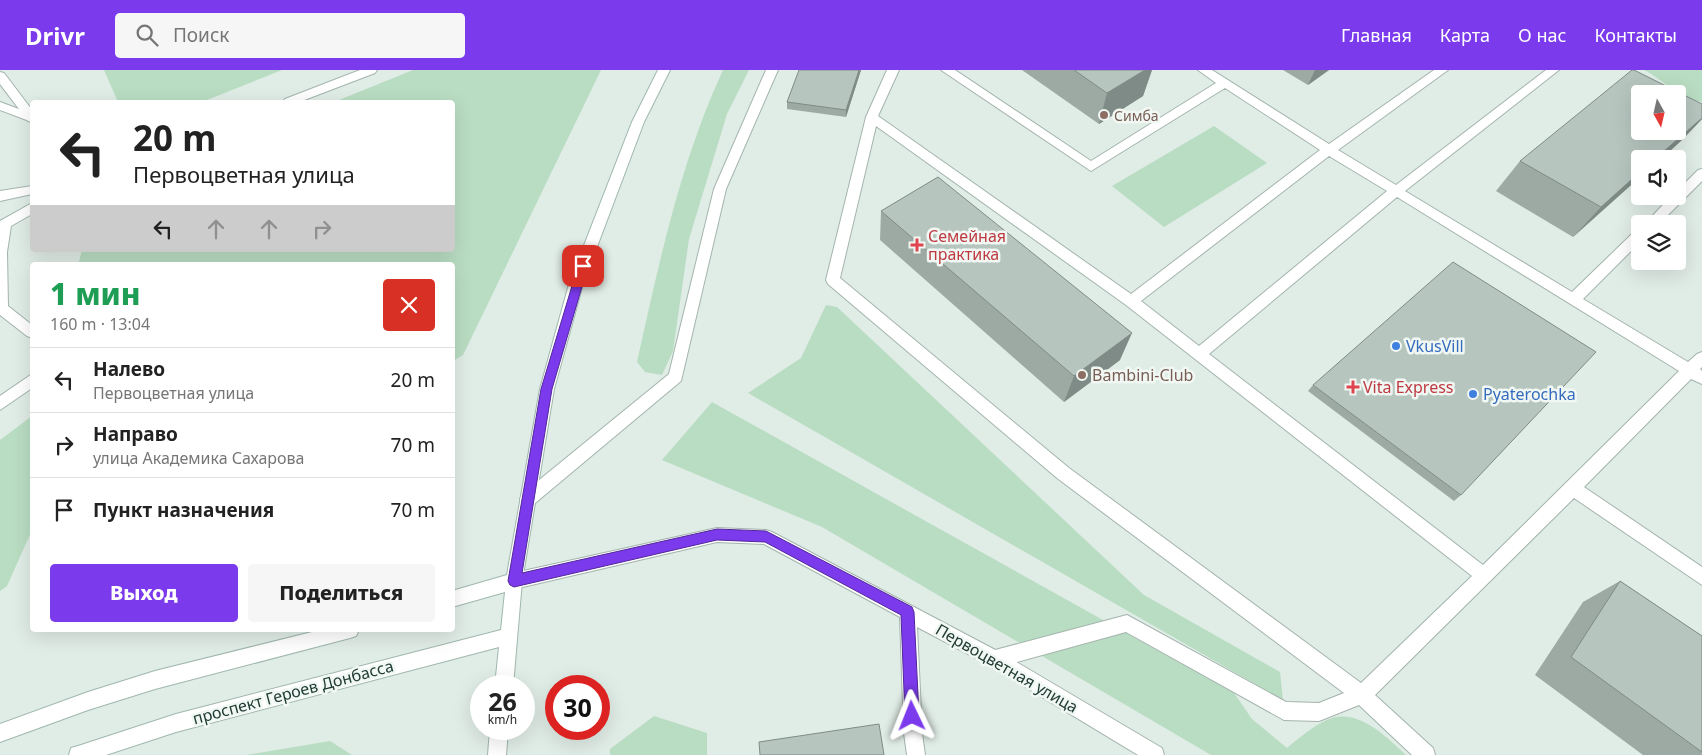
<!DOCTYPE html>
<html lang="ru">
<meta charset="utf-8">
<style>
body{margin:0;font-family:"Noto Sans",sans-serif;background:#f6f6f6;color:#222;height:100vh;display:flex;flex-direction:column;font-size:19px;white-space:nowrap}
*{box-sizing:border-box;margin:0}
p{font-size:16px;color:#767676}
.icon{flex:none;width:28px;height:28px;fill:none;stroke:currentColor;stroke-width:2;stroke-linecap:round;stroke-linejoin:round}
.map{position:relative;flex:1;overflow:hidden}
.details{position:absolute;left:30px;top:192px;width:425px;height:370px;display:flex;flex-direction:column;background:#fff;border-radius:5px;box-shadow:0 5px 20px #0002}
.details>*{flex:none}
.banner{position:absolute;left:30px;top:30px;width:425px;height:152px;border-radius:5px;box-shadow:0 5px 20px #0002;background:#fff;color:#222;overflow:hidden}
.needle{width:32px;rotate:172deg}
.fabs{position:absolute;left:1631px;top:15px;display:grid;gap:10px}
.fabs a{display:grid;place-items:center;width:55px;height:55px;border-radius:5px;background:#fff;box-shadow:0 5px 20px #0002;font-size:25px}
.speed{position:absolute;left:470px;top:605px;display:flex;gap:10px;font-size:25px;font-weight:700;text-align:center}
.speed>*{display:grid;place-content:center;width:65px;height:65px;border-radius:50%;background:#fff;box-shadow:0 5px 20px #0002;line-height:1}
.speed small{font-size:12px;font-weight:400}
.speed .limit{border:8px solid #d22;background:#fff;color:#111}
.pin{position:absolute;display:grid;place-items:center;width:42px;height:42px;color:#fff;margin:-21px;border-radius:10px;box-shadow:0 2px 8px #0006}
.me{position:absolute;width:55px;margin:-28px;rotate:358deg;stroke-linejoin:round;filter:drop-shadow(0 0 4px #0008)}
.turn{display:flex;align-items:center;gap:18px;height:105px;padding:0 20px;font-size:22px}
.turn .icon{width:65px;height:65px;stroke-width:2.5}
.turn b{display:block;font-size:35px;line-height:42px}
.lanes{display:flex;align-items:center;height:48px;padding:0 20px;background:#0003;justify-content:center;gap:25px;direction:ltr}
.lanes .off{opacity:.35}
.round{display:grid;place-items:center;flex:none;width:52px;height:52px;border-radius:5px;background:#f6f6f6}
.head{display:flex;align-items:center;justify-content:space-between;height:85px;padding:0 20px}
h1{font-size:30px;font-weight:800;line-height:38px;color:#1e9e55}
.cta{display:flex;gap:10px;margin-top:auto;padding:10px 20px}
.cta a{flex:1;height:58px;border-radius:5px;background:#7c3aed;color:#fff;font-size:20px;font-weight:800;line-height:58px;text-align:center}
.cta a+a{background:#f6f6f6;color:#222}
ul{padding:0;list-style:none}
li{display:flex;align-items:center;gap:15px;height:65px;padding:0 20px;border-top:1px solid #e0e0e0}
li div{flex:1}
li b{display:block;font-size:19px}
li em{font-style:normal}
header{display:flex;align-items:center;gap:30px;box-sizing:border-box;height:70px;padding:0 25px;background:#7c3aed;color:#fff}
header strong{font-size:24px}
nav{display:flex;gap:28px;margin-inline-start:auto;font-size:18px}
.search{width:350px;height:45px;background:#f6f6f6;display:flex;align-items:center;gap:12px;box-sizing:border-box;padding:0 18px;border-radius:5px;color:#767676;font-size:19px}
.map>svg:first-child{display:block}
</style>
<header>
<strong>Drivr</strong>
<div class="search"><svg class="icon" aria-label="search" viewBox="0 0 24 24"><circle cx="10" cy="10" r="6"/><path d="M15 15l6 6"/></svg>Поиск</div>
<nav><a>Главная</a><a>Карта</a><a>О нас</a><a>Контакты</a></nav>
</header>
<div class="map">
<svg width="1702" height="685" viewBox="0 0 1702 685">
<rect width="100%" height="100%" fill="#e0ece6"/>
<!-- green -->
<path fill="#b9ddc2" d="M104,0H282L202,32H118Z
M413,0H601L463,285L453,291L452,195H78L82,180H452V32H334Z
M723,0H749L727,44L689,169L673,281L662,305L645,302L637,292C659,193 680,93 723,0Z
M1644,0H1702V32C1677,27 1665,11 1644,0Z
M1214,56L1267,93L1164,157L1112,116Z
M826,235L837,237L1144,525L1280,602L1283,630L748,323L801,288Z
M712,332L1234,623L1252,649L1287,678C1299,668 1318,652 1332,648C1361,640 1387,668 1406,685H1211L822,457L662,390Z
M32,346V460L7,516L0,521V370Z
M654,646L707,663V685H610V679Z
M330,671L352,685H246Z"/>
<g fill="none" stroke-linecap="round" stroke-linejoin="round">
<!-- lane casing -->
<g stroke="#a3b4ad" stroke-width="2">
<path id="lane" d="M766,0H778L726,119L681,311L534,434L528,436L522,434L520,429L522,424L669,304L714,119Z
M887,0H899L878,46L1131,224L1320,80L1225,18L1091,101L941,0H955L1091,91L1216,13L1198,0H1212L1329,74L1434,0H1448L1338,80L1396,115L1546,0H1559L1405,121L1572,222L1635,161L1640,159V172L1583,229L1688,292L1697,284L1702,282V297L1700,299L1702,301V314L1691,309L1584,417L1702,497V515L1574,428L1375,625L1433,678L1435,685H1412L1359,635L1319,651L1284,650L1126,562L995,598L989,595L986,589L989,583L995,580L1127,545L1286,632L1319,633L1344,623L1057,408L828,214L826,210L866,47ZM876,56L1126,235L1472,506L1361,613L1069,398L840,208ZM1329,86L1387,121L1199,276L1141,231ZM1397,127L1679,301L1483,495L1209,284Z
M0,32L32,44V52L0,40Z
M1702,99V111L1659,154H1645L1671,126H1678V120L1698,100Z
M32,116V124L0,131V121Z
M32,133V144L11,156L7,182L8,236L32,255V268L27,266L0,245V151Z
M32,304V318L0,340V326Z"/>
</g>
<!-- street casing -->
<g stroke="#a3b4ad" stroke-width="2">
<path id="street" d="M360,0H377L375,3L299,32H283L285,29Z
M0,2L4,3L32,40V52L28,51L0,14Z
M717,458L766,460L772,462L1001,583L1162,678L1164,685H1138L989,595L917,557L922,663L925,685H907L904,663L900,547L764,474L717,472L514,519L508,517L506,511L508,505L514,503Z"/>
</g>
<!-- secondary casing -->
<g stroke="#9fb7ae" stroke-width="2">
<path id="secondary" d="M658,0H670L644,52L583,214L554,319L522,511L513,616H495L499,577L176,662L106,685H69L71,678L78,676L176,644L501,560L505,522L452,537V521L507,505L540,319L569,214L632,52Z
M320,560H359L356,566L350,568L155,619L88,640L0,672V654L88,622L155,601Z
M490,659H508L506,685H488Z"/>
</g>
<!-- lane -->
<use href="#lane" fill="#fff" fill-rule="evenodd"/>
<!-- street -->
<use href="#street" fill="#fff" fill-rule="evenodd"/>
<!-- secondary -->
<use href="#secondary" fill="#fff" fill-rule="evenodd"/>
</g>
<!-- wall -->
<path fill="#9daaa4" d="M861,0L846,47L787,39V32Z
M1022,0H1152L1143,26L1099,54Z
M1283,0H1329L1308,15Z
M1702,34V49L1682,70L1661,89H1640V107L1573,167L1496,121L1520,91Z
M881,141L1120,290L1064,332L880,170Z
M1313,315L1461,425L1454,431L1308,321Z
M1620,511L1702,566V685H1643L1535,605L1583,532Z"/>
<!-- shaded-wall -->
<path fill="#7f8b86" d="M859,0H861L846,47V40Z
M1145,0H1152L1143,26L1099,54L1107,23Z
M1315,0H1329L1308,15Z
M1702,48V49L1682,70L1661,89H1655Z
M1640,102V107L1573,167L1601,137Z
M1132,263L1120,290L1064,332L1074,306Z"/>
<!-- building -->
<path fill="#b6c6bf" stroke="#7f8b86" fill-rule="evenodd" d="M799,0H859L846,40L787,32Z
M1074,0H1145L1107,23Z
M1632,0H1634L1702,34V48L1655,89H1640V102L1601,137L1520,91ZM1640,24H1678V61H1640Z
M938,107L1132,263L1074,306L881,141Z
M1453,192L1596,282L1461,425L1313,315Z
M1620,511L1702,566V682L1571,587Z
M879,654L884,685H760L759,672Z"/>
<!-- route -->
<path fill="#7c3aed" stroke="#51269a" d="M583,192L588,196L552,319L522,503L717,459L766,461L912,537L914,542L919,646L917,651L912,653L907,651L905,646L901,545L765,472L717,470L514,517L510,515L508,511L541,319L578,196Z"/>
<!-- markers -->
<g fill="#8d6e63" stroke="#f1f8f4" stroke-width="2">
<circle cx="1104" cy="45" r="5"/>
<circle cx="1082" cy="305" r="5"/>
</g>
<g fill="#e0444e" stroke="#f1f8f4" stroke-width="2">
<path d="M914.5 167.5h5v5h5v5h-5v5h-5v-5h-5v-5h5z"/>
<path d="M1350.5 309.5h5v5h5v5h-5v5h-5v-5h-5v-5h5z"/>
</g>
<g fill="#3f7fe0" stroke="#f1f8f4" stroke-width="2">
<circle cx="1396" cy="276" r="5"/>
<circle cx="1473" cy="324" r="5"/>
</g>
<g text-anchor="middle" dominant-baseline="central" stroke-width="5" stroke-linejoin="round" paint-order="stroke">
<!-- far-education labels -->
<g font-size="14" fill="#785e54" stroke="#f1f8f4" text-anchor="start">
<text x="1114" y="45">Симба</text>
</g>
<!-- health labels -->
<g font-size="16" fill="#be3a42" stroke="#f1f8f4" text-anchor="start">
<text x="928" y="166">Семейная<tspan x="928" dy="18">практика</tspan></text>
<text x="1363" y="317">Vita Express</text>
</g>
<!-- shop labels -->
<g font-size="16" fill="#366cbe" stroke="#f1f8f4" text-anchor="start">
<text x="1406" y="276">VkusVill</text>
<text x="1483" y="324">Pyaterochka</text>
</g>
<!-- education labels -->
<g font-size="16" fill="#785e54" stroke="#f1f8f4" text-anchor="start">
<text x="1092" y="305">Bambini-Club</text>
</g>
<!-- street labels -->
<g font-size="16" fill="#213c34" stroke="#f1f8f4">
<text transform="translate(1007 598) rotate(30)">Первоцветная улица</text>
<text transform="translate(293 622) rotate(-15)">проспект Героев Донбасса</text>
</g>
</g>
</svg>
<div class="fabs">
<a><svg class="needle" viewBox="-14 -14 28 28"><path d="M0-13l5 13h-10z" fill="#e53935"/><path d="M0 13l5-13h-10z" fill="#767676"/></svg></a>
<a><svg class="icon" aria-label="sound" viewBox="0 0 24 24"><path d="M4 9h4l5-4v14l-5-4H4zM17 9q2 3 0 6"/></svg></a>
<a><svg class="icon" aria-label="layers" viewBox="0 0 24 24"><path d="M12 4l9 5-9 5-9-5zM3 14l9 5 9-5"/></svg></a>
</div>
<div class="speed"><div>26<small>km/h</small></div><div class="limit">30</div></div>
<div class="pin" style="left:583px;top:196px;background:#d93025"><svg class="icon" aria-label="arrive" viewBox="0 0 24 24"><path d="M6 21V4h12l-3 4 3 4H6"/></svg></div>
<svg class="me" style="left:912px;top:646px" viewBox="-20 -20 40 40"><path d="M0-17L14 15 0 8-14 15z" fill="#7c3aed" stroke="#fff" stroke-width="4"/></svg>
<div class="banner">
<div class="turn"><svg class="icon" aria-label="left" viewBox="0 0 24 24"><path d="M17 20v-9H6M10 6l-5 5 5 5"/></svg><div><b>20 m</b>Первоцветная улица</div></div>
<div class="lanes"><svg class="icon" aria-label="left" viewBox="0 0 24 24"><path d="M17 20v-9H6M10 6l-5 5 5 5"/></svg><svg class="icon off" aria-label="ahead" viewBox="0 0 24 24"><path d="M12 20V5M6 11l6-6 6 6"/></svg><svg class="icon off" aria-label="ahead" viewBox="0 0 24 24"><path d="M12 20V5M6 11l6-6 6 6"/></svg><svg class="icon off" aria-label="right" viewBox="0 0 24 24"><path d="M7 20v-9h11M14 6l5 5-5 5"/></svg></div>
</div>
<section class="details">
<div class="head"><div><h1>1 мин</h1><p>160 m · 13:04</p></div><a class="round" style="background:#d93025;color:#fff"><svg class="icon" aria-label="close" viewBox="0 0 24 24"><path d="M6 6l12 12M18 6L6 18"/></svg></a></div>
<ul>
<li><svg class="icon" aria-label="left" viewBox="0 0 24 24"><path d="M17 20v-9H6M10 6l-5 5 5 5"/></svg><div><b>Налево</b><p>Первоцветная улица</p></div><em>20 m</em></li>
<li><svg class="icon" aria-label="right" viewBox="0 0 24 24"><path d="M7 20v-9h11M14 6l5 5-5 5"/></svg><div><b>Направо</b><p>улица Академика Сахарова</p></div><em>70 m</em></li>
<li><svg class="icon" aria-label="arrive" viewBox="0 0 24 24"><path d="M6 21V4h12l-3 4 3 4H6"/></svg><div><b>Пункт назначения</b></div><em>70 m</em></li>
</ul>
<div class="cta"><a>Выход</a><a>Поделиться</a></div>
</section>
</div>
